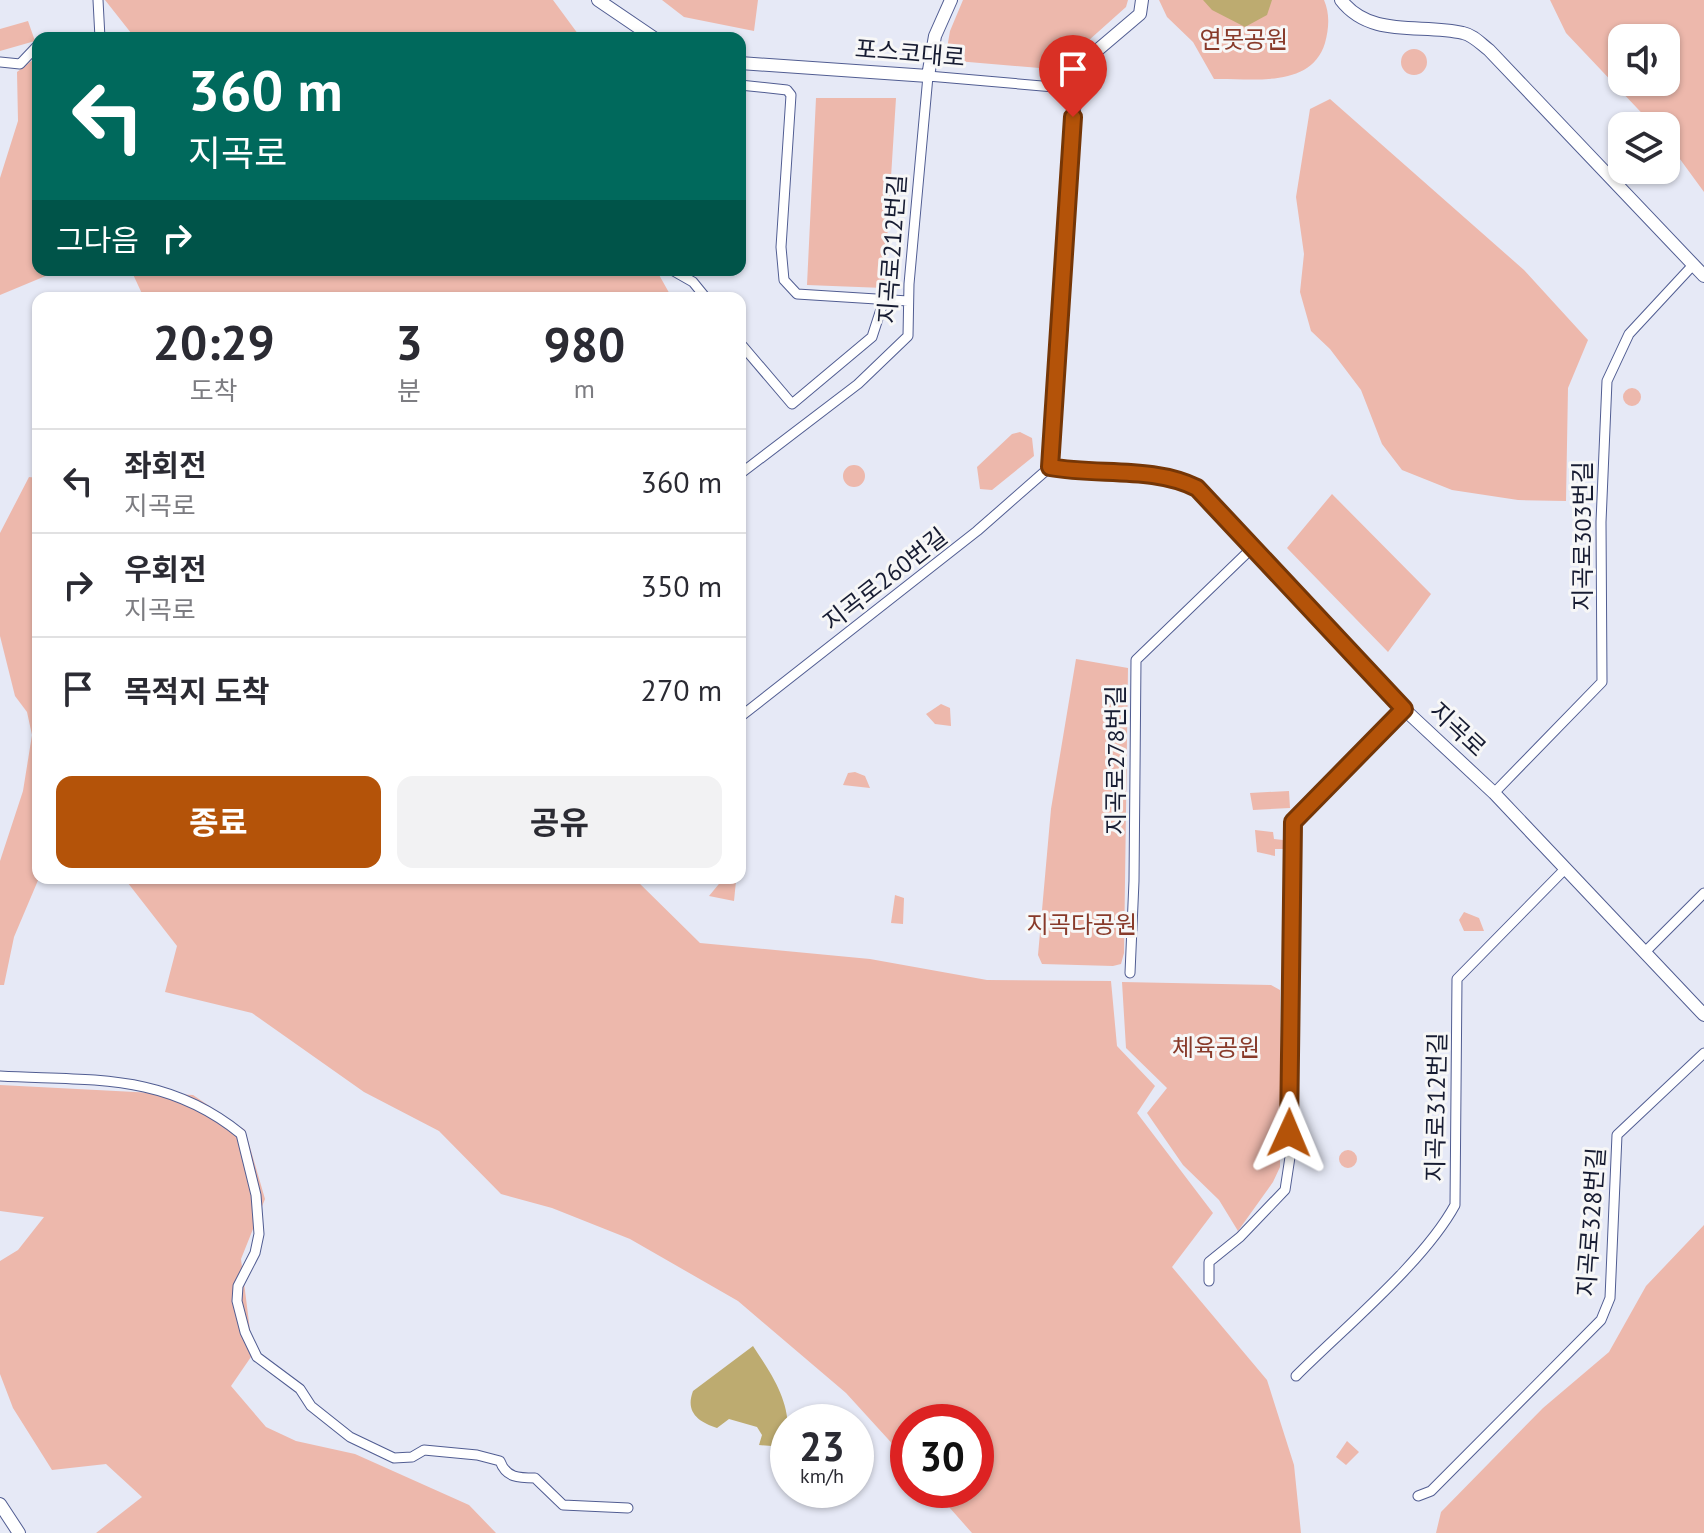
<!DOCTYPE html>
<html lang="ko">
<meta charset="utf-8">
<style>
body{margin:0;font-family:"PT Sans","Noto Sans KR",sans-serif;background:#f2f2f3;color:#2b2b33;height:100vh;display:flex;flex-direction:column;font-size:30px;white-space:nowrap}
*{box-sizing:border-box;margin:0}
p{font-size:26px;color:#7c7c81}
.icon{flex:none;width:44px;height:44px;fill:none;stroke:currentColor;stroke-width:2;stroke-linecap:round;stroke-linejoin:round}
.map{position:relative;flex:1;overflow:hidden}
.details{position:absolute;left:32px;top:292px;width:714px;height:592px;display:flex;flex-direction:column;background:#fff;border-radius:16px;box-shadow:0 2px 6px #0004}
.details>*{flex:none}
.guide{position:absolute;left:32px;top:32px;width:714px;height:244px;border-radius:16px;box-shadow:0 2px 6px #0004;background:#00695c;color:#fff;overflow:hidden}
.buttons{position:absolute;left:1608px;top:24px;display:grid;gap:16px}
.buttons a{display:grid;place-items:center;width:72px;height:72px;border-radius:16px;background:#fff;box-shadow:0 2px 6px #0004;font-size:40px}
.speed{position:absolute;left:770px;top:1404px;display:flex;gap:16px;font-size:40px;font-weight:700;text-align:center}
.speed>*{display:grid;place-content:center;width:104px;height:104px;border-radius:50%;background:#fff;box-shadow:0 2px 6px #0004;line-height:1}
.speed small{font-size:20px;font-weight:400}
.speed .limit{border:12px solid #d22;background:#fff;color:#111}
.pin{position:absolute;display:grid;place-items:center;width:68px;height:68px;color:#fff;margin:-82px -34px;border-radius:50% 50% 50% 0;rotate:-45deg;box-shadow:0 0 8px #0007}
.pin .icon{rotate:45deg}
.me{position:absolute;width:88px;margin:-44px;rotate:1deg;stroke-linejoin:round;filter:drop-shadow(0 0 6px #0008)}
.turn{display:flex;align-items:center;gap:28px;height:168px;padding:0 24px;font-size:36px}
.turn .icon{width:104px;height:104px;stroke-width:2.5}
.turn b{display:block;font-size:56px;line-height:68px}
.then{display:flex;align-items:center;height:76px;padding:0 24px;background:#0003;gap:16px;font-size:30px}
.eta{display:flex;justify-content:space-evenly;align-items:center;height:136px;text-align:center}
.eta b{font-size:48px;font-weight:700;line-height:56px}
.action{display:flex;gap:16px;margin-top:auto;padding:16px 24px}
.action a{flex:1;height:92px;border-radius:16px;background:#b45309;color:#fff;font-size:32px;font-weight:700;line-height:92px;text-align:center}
.action a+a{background:#f2f2f3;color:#2b2b33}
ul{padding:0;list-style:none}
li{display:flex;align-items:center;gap:24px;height:104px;padding:0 24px;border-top:2px solid #e1e1e2}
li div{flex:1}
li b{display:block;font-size:30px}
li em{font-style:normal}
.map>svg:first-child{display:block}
</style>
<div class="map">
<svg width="1704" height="1533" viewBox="0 0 1704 1533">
<rect width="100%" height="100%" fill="#e6e9f6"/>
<!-- green -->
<path fill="#edb8ac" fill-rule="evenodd" d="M105,0H553L581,38H135Z
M662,0H758L754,31L684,17Z
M963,0H1128L1126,7L1079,49L1070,68L1063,70L945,60L950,31Z
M1159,0H1324C1330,14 1329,28 1325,43C1311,89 1252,78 1214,79L1193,42L1167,17Z
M1550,0H1704V192L1666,140V126H1654L1566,33ZM1622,38H1666V82H1622Z
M28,21L35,41L0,51V29Z
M1401 62a13 13 0 1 1 26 0a13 13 0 1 1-26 0Z
M38,56V270H60L0,295V178L18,121L17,72Z
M816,98H896L884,288L807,285Z
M1330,99L1524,270L1588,340L1568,388L1566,501L1518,500L1452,490L1402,470L1382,444L1361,390L1330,349L1311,331L1300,292L1304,254L1296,197L1310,109Z
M131,270H646L658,273L672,298H144Z
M1623 397a9 9 0 1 1 18 0a9 9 0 1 1-18 0Z
M1020,432L1032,438L1034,456L992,490L980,489L977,467L1012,434Z
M843 476a11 11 0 1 1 22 0a11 11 0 1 1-22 0Z
M29,477L38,478L39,878L14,937L4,985H0V861L23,791L32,735L27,712L15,696L0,636V533Z
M1332,494L1431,594L1388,652L1287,548Z
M1076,659L1128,668L1124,953L1121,964L1113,966L1042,964L1038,955L1051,809Z
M941,704L950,708L951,726L935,724L926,714Z
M855,772L865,776L870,788L843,785L848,773Z
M1289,791L1290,808L1253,810L1250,793Z
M1255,830L1273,832L1274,839L1283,840V849H1275V856L1257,852Z
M124,878H634L700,943L870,959L987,980L1111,981L1117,1046L1155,1086L1137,1113L1213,1213L1172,1267L1267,1380L1294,1465L1301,1533H972L934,1490H976V1422H908V1461L846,1393L738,1301L630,1239L552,1208L501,1194L439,1131L364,1092L252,1013L165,992L177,946Z
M723,879L736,881L734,901L709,896Z
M895,895L904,898L903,924L891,923Z
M1464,912L1479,918L1484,931H1464L1459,920Z
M1122,982L1271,985L1280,990V1167L1273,1182L1238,1231L1219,1200L1183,1165L1147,1113L1167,1088L1126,1048Z
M0,1085L193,1095L245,1130L265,1199L241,1259L253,1354L231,1386L266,1427L296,1441L355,1454L469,1505L496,1533H96L142,1497L106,1464L52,1470L13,1408L0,1374V1261L18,1250L44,1217L0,1211Z
M1339 1159a9 9 0 1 1 18 0a9 9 0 1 1-18 0Z
M1704,1225V1533H1436L1441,1512L1543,1408L1609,1352L1646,1286Z
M1347,1441L1359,1452L1346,1465L1336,1457Z"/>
<!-- water -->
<path fill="#bdab70" d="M1203,0H1272L1267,15L1245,27L1212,10Z
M753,1346C770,1372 788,1397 788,1429L772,1446L759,1445L762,1435L757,1427L729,1419L717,1428C698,1422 685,1412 693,1391Z"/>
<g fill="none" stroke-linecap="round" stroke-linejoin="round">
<!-- minor casing -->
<g stroke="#515d92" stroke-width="11">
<path id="minor" d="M98,0L100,38
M0,62L20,64L38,45
M740,85L787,90L791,95L781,247L784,280L797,294L908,301
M672,270L693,282L706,298
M740,343L792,404L872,337L884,300
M740,474L858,384L908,336L909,284L928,76L1077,89
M740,717L977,531L1050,467
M1494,793L1602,682L1601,522L1607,381L1629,334L1693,265
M1646,951L1704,893
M1130,973L1134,881L1136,660L1251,549
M0,1076C90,1081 165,1072 241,1134L256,1195L259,1234L255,1253L238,1286L237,1301L245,1332L257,1357L300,1389L311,1406L350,1437L394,1458L412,1457L424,1450L477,1455L500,1461C506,1478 519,1478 535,1478L563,1505L628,1508
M1209,1281V1262L1240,1237L1285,1190L1290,1157L1293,822L1404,709
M1296,1376C1344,1328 1424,1262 1455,1205L1457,979L1566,868
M1418,1496L1431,1491L1601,1320L1610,1298L1617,1135L1704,1053"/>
</g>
<!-- major casing -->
<g stroke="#515d92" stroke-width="14">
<path id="major" d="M598,0L654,38
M1142,0L1140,14L1087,59L1077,89L1070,137L1050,467L1177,478L1197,488L1404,709L1494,793L1704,1015
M1341,0C1371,39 1422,23 1463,33C1473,35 1481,44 1489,50L1704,276
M740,63L928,76L935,36L951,0
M0,1504L19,1533"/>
</g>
<!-- minor -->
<use href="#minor" stroke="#fff" stroke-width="9"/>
<!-- major -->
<use href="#major" stroke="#fff" stroke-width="12"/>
</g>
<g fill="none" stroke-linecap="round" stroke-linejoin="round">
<!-- route casing -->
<g stroke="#753606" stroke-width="20">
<path id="route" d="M1073,117L1050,467C1098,476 1153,466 1197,488L1404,709L1293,822L1289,1133"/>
</g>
<!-- route -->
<use href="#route" stroke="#b45309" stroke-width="14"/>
</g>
<g text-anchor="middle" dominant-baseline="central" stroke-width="6" stroke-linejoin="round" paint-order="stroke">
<!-- park labels -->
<g font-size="24" fill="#883a2a" stroke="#f7f7f7">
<text x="1244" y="39">연못공원</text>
<text x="1082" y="924">지곡다공원</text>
<text x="1216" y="1047">체육공원</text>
</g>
<!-- street labels -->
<g font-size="24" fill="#171c32" stroke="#f7f7f7">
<text transform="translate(910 53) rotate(5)">포스코대로</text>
<text transform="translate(892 249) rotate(-86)">지곡로212번길</text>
<text transform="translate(1582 536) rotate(-90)">지곡로303번길</text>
<text transform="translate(885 579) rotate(-38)">지곡로260번길</text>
<text transform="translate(1458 729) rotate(43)">지곡로</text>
<text transform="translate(1115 760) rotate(-90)">지곡로278번길</text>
<text transform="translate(1436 1107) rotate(-89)">지곡로312번길</text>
<text transform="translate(1591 1222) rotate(-86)">지곡로328번길</text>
</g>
</g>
</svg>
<div class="buttons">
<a><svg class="icon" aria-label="sound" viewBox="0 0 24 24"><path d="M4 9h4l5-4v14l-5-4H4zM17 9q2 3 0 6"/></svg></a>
<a><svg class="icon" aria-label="layers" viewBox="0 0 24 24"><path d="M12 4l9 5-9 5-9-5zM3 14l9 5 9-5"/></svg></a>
</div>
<div class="speed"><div>23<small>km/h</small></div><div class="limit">30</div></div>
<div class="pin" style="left:1073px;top:117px;background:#d93025"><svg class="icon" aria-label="arrive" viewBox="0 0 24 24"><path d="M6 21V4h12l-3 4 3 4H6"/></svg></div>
<svg class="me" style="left:1289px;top:1133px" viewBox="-20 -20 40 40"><path d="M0-17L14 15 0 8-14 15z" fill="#b45309" stroke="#fff" stroke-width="4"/></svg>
<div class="guide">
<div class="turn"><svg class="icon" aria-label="left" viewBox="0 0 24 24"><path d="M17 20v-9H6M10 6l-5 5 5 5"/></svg><div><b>360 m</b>지곡로</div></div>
<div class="then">그다음<svg class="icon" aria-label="right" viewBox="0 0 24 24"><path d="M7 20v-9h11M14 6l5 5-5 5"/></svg></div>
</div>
<section class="details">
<div class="eta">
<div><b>20:29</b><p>도착</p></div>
<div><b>3</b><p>분</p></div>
<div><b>980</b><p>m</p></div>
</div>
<ul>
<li><svg class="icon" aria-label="left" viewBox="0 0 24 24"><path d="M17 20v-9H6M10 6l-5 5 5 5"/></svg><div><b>좌회전</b><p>지곡로</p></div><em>360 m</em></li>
<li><svg class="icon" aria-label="right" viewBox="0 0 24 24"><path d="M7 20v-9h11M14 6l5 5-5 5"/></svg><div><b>우회전</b><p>지곡로</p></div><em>350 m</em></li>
<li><svg class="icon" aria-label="arrive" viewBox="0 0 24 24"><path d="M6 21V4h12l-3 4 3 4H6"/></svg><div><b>목적지 도착</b></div><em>270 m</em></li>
</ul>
<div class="action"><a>종료</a><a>공유</a></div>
</section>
</div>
